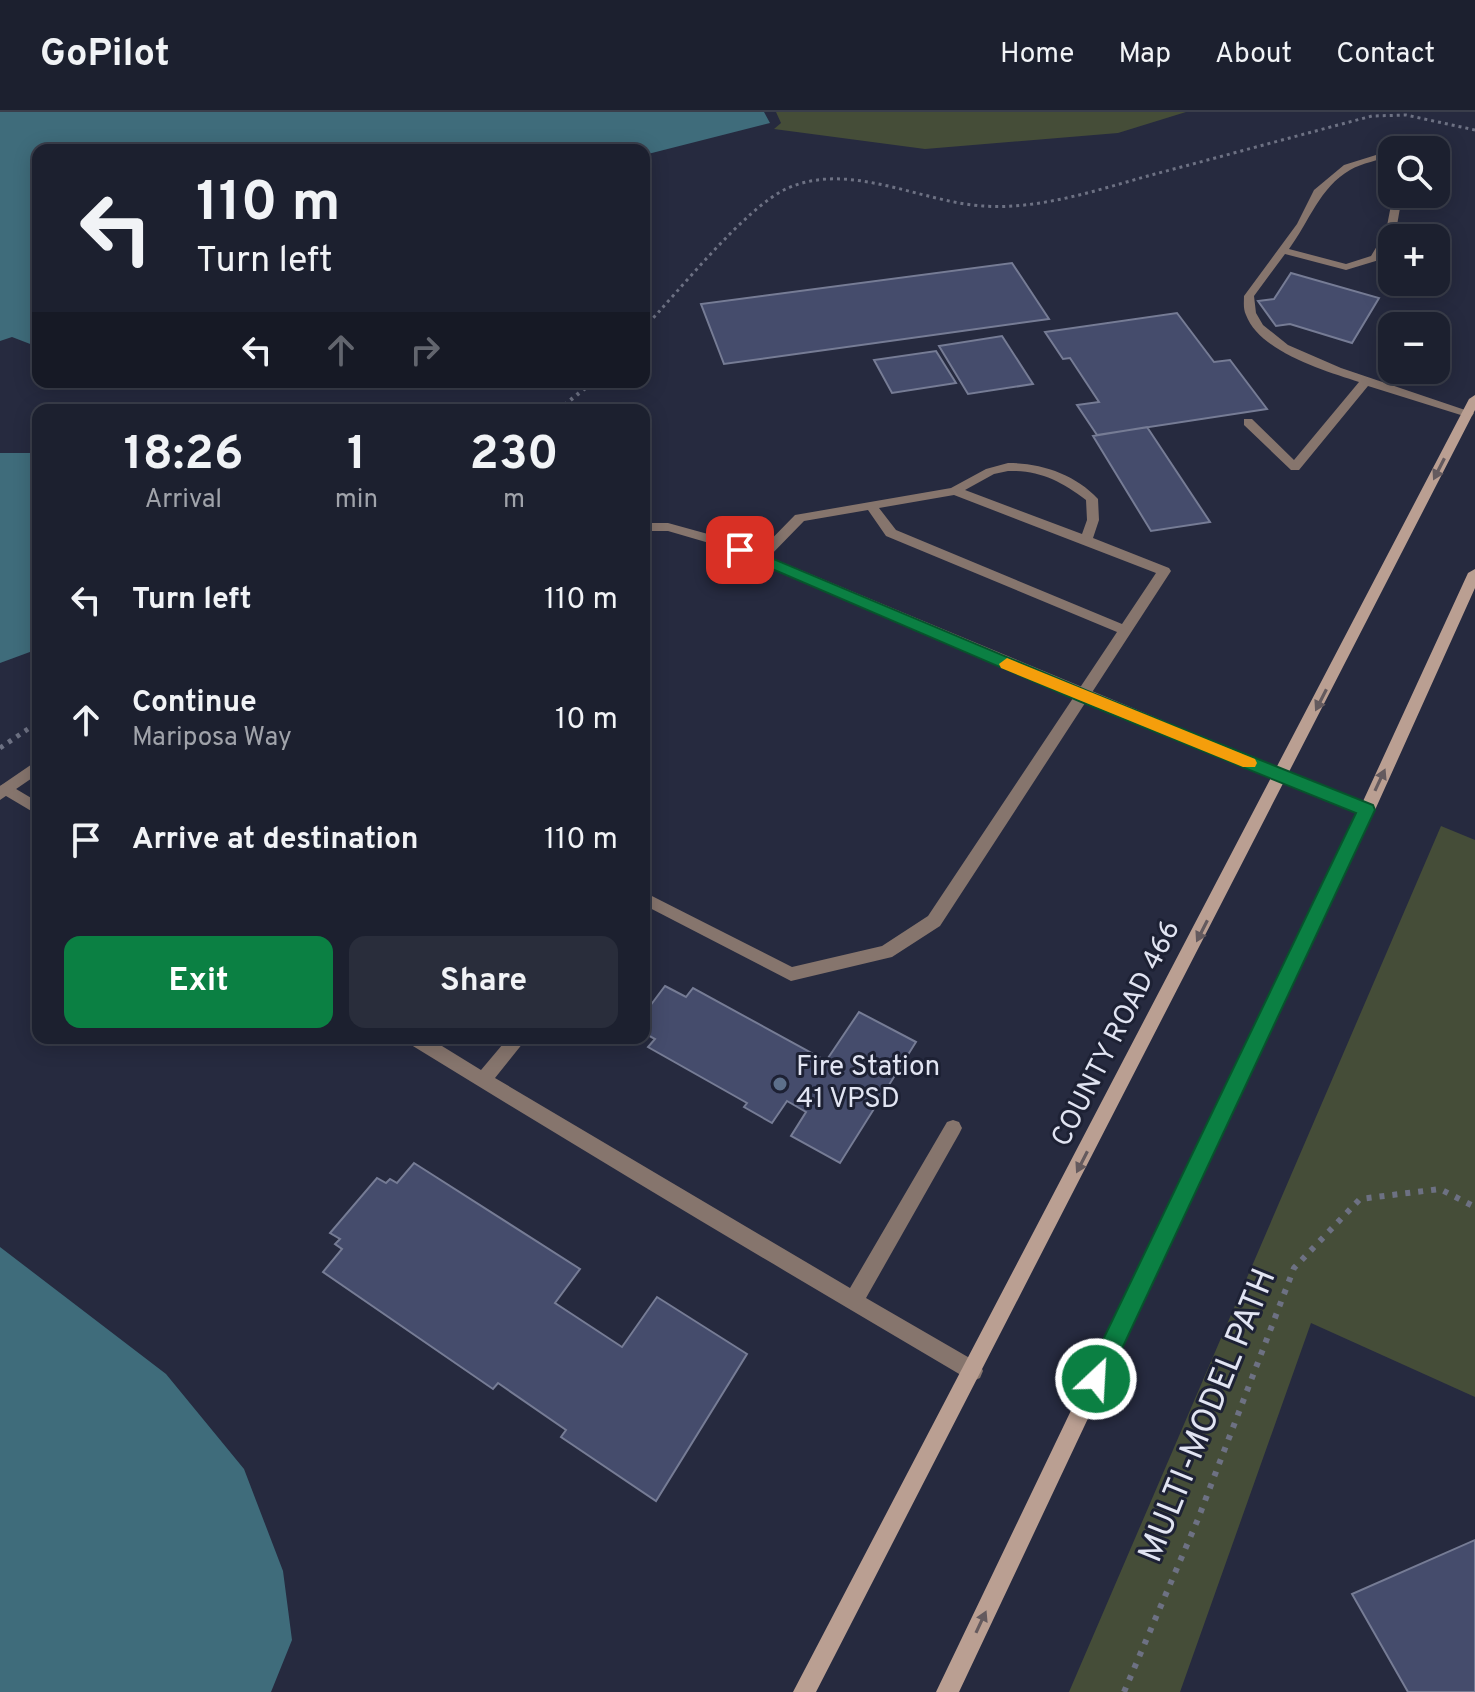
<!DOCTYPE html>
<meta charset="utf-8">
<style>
body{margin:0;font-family:Overpass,sans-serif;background:#292d3b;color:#f1f3f6;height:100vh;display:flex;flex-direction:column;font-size:30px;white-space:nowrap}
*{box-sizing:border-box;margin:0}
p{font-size:26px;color:#a0a3aa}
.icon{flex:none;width:44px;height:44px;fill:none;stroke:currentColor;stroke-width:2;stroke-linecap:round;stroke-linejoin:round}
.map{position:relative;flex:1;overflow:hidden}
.sheet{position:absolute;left:32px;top:292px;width:618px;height:640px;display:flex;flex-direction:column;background:#1c202f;border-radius:16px;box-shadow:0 4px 20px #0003,0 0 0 2px #3a3e4b}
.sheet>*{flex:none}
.top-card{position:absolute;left:32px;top:32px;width:618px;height:244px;border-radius:16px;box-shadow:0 4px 20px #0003,0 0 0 2px #3a3e4b;background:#1c202f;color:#f1f3f6;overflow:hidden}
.tools{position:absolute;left:1378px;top:24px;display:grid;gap:16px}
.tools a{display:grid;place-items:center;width:72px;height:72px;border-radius:16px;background:#1c202f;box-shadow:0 4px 20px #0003,0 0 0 2px #3a3e4b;font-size:40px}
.pin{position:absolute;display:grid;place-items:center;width:68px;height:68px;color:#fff;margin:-34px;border-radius:16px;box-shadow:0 4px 12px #0006}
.me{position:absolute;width:88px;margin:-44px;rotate:25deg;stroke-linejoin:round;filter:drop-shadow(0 0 6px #0008)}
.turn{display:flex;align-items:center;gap:28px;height:168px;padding:0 32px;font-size:36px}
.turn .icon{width:104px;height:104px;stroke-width:2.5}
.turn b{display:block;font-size:56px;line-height:68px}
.lanes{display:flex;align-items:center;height:76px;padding:0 32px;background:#0003;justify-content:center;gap:40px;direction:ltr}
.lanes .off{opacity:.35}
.eta{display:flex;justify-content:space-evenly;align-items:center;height:136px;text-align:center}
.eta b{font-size:48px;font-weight:700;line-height:56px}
.cta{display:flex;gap:16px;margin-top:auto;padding:16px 32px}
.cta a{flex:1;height:92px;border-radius:16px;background:#0b8043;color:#fff;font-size:32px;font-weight:700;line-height:92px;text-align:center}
.cta a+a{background:#292d3b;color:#f1f3f6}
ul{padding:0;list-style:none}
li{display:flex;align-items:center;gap:24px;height:120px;padding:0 32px}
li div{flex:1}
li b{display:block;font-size:30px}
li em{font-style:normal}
header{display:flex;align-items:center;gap:48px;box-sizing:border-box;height:112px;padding:0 40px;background:#1c202f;border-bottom:2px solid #3a3e4b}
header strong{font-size:38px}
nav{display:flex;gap:44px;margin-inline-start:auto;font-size:28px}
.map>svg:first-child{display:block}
</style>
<header>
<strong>GoPilot</strong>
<nav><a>Home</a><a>Map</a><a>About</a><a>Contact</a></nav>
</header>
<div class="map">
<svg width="1475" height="1580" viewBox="0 0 1475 1580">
<rect width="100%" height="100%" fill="#262a3f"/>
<!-- green -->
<path fill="#454d38" d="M776,0H1186L1118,21L925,37L774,17L781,11Z
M1441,714L1475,728V1285L1311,1211L1180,1580H1069Z"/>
<!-- water -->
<path fill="#3f6c7b" d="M0,0H764L770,11L644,43V38H429L410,34L404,38H38V235L12,225L0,229Z
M0,341H33L38,344V537L0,551Z
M0,1135L166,1262L244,1357L283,1459L292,1528L271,1580H0Z"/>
<!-- building -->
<path fill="#454c6c" stroke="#767c95" stroke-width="2" d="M1012,151L1049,207L724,252L701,192Z
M1291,161L1379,186L1352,231L1290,212L1276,214L1258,189L1274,187Z
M1177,201L1214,250L1230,248L1267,297L1097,323L1077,293L1099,290L1070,246L1063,247L1045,220Z
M1002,224L1033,272L968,282L939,234Z
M936,239L956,271L892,281L874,248Z
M1147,315L1210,410L1151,419L1093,324Z
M665,874L686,885L693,876L826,949L859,900L916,930L840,1051L791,1024L806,1000L787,989L772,1011L744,995L747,991L648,935L655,927L644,921V902Z
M414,1051L580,1157L555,1191L622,1235L657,1185L747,1242L656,1389L561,1325L566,1318L498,1271L493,1277L323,1160L342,1137L335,1132L340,1127L330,1121L377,1066L386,1071L390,1067L397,1071Z
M1475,1428V1580H1408L1352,1482Z"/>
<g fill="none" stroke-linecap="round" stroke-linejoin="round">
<!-- path-far3 -->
<path stroke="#6d7183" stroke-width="3" stroke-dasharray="3 4" stroke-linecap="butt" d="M644,216C679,179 745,96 786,77C848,48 920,90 983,94C1041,98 1100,77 1155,62C1227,43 1300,23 1372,4L1406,3L1475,18
M586,276L593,270"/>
<!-- path-far2 -->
<path stroke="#6d7183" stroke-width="4" stroke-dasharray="3 5" stroke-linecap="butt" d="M558,298L588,274
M25,619L38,610"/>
<!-- path-far1 -->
<path stroke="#6d7183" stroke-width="5" stroke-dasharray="4 6" stroke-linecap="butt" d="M0,636L28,617"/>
<!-- path -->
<path stroke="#6d7183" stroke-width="6" stroke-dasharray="5 8" stroke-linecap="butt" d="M1124,1580L1198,1407L1294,1156L1360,1087L1440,1077L1475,1095"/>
<!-- service -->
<path fill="#86756d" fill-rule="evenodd" d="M1392,38V44C1379,48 1362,51 1350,58C1320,75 1309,110 1289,137L1346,152L1371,144L1386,119L1391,93L1407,82H1419L1400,96L1396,119L1379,148L1346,158L1285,142L1254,184L1256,201L1263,213L1288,233L1341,256L1474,301L1472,304H1464L1368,274L1299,358H1291L1244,313V307H1252L1294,348L1359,270C1325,259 1260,240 1246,203C1243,197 1244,190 1244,184L1297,112L1314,78L1344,53Z
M1436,47L1441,50L1449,68L1436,75V68L1439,67Z
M1008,351C1041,351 1075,362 1098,387L1099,408L1093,426L1169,456L1171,459L940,814L892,845L791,869L644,793V780L792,855L882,834L928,804L1117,520L886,424L868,398L804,409L765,449L760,450L753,446L795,403L951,376L986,357ZM1008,359C1039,358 1061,369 1086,388L1087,408L1082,422L965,378L994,362ZM954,383L1156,461L1122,512L896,418L879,396Z
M6,671L38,690V703L1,681L0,674Z
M405,926H429L481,958L508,926H527L495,966L850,1176L947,1010L953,1008L959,1010L962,1016L959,1022L866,1186L980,1252L983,1259L980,1266L973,1269L966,1266C779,1156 593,1045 408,931Z"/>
<!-- minor -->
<path fill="#86756d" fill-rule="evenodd" d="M644,411H668L726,427L1287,660L1289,664L1287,668H1277L716,433L668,419H644Z
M38,648V662L0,688V674Z"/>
<!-- tertiary -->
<path fill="#86756d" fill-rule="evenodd" d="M1282,658L1372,694L1375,698L1367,704L1277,668L1275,664Z"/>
<!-- secondary -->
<path fill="#ba9f92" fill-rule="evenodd" d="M1475,283V298L816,1580H793L1469,287Z
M1475,457V476L1375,698L959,1580H936L1359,698L1468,461Z"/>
</g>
<!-- one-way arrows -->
<defs><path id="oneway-solid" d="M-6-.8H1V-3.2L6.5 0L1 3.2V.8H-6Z" transform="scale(2)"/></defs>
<g fill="#645a5e">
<use href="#oneway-solid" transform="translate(1439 357) rotate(117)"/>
<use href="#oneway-solid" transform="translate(1321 588) rotate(117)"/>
<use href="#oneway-solid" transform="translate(1380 668) rotate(-65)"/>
<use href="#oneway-solid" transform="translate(1202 819) rotate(117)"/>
<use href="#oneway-solid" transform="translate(1082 1050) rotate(117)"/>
<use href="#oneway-solid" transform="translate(981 1510) rotate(-65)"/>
</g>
<!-- route -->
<path fill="#0b8043" stroke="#07532c" stroke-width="2" d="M740,433L1090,580L1373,693L1375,698L1104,1275L1096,1278L1088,1275L1085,1267L1088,1259L1356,701L1079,589L735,441L733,438Z"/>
<!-- slow -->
<path fill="#f59e0b" d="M1007,546L1255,647L1257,651L1255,655H1243L1001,556L999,552Z"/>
<!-- markers -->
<circle fill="#5c6f8a" stroke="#1d2134" stroke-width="3" cx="780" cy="972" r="8"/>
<g text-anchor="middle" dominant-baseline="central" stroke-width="6" stroke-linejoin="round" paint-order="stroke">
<!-- street labels -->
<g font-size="28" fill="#e1e4f2" stroke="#1d2134">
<text transform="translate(1117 922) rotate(-63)">COUNTY ROAD 466</text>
</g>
<!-- poi labels -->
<g font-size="28" fill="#e1e4f2" stroke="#1d2134" text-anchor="start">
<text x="796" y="956">Fire Station<tspan x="796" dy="32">41 VPSD</tspan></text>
</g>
<!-- near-street labels -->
<g font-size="34" fill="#e1e4f2" stroke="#1d2134">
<text transform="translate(1209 1304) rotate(-68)">MULTI-MODEL PATH</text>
</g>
</g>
</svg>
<div class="tools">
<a><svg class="icon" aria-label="search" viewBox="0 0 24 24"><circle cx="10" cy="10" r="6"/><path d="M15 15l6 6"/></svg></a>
<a>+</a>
<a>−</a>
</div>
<div class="pin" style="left:740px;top:438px;background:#d93025"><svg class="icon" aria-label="arrive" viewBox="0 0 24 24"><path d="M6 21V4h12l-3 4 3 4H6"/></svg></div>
<svg class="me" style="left:1096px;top:1267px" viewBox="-20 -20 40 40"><circle r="17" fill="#0b8043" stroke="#fff" stroke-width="3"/><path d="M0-11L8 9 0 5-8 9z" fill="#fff"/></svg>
<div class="top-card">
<div class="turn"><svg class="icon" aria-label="left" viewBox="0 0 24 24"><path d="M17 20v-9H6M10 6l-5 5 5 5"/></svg><div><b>110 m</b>Turn left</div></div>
<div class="lanes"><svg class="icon" aria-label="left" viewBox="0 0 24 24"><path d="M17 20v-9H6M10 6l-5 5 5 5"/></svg><svg class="icon off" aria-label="ahead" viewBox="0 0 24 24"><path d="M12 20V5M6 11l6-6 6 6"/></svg><svg class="icon off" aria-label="right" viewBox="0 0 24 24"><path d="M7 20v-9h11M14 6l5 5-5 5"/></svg></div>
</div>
<section class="sheet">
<div class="eta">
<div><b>18:26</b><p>Arrival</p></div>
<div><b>1</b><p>min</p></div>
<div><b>230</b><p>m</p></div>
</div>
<ul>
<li><svg class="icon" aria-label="left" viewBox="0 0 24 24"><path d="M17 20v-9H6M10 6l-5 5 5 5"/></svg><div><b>Turn left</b></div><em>110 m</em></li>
<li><svg class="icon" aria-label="ahead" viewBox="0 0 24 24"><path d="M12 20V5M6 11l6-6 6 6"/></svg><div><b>Continue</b><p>Mariposa Way</p></div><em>10 m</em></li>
<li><svg class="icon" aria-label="arrive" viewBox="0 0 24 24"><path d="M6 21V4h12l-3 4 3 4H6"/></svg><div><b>Arrive at destination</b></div><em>110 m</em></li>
</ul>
<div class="cta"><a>Exit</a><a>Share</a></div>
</section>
</div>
